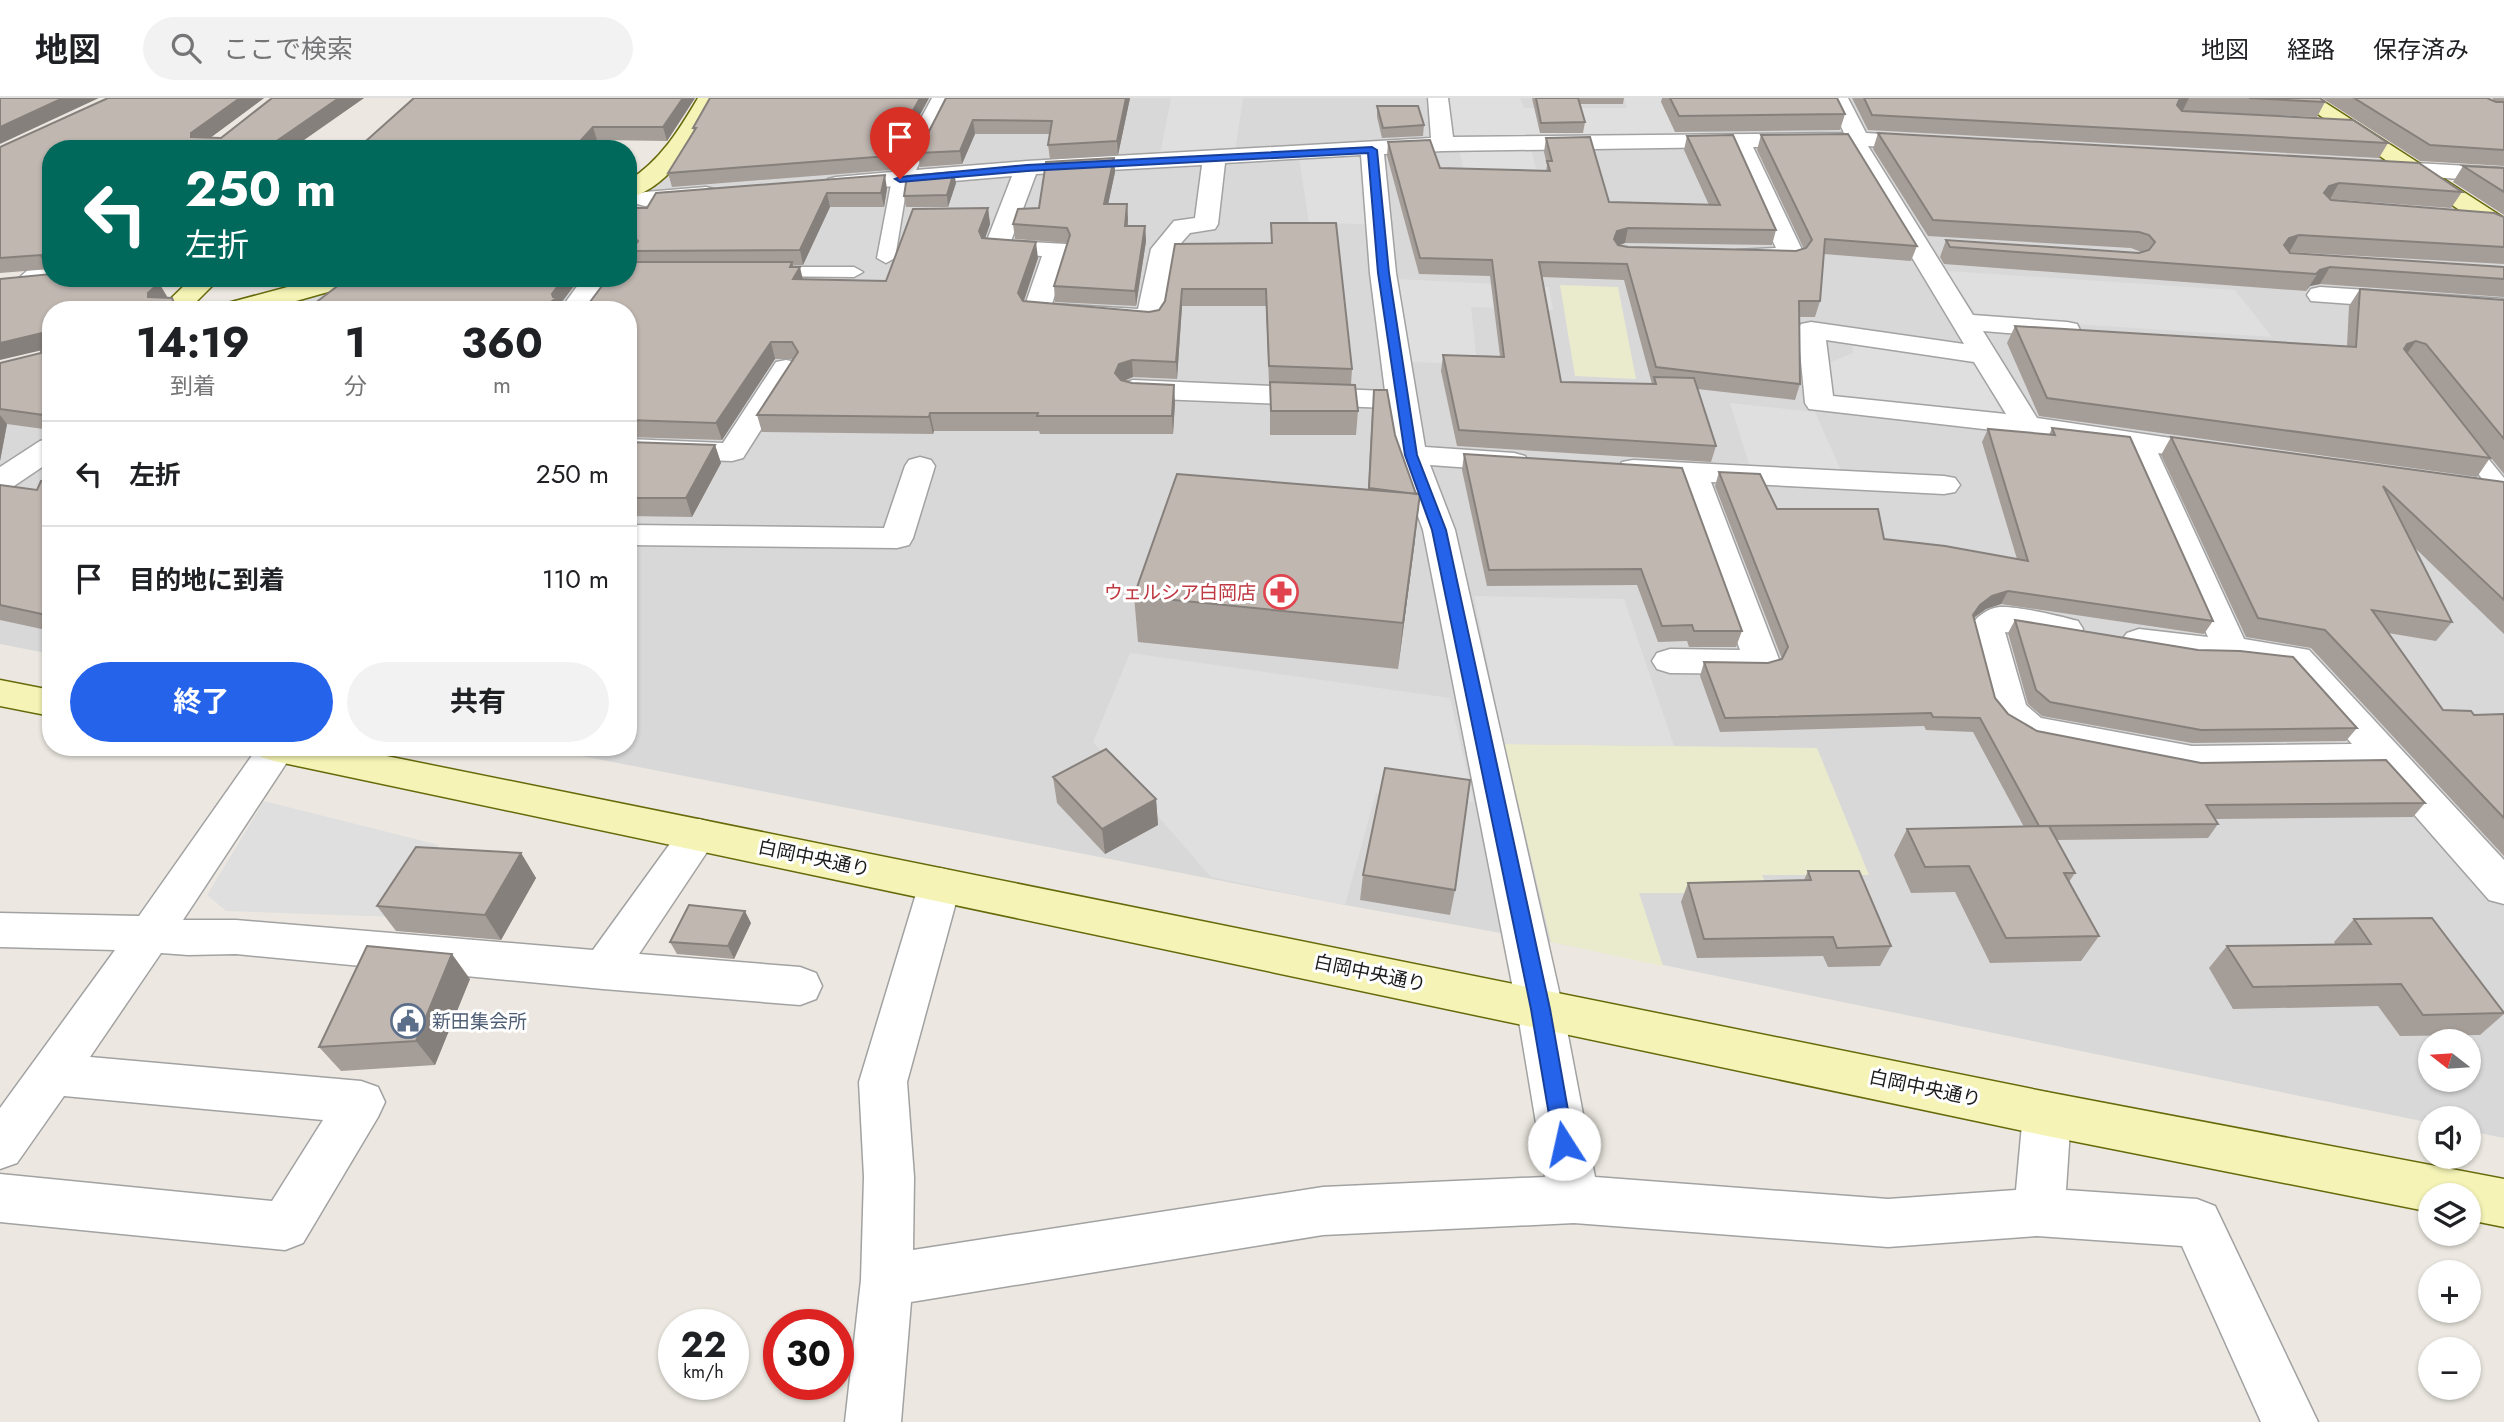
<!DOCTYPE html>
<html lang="ja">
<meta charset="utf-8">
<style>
body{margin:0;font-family:Jost,"Noto Sans JP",sans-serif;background:#f2f2f2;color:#202124;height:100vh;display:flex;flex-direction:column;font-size:26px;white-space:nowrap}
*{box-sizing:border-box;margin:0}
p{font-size:23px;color:#757577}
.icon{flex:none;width:38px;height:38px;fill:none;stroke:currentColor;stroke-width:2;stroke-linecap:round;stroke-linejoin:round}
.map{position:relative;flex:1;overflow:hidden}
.sheet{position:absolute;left:42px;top:203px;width:595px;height:455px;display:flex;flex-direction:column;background:#fff;border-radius:28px;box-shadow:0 2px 5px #0004}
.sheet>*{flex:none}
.hud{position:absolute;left:42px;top:42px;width:595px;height:147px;border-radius:28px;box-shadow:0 2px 5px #0004;background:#00695c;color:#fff;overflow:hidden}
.needle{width:46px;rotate:287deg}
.fabs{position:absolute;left:2418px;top:931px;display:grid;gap:14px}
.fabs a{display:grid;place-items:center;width:63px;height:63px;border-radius:50%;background:#fff;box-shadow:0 2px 5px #0004;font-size:35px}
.speed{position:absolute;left:658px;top:1211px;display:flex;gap:14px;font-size:35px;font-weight:700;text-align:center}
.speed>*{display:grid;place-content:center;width:91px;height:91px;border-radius:50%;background:#fff;box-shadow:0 2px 5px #0004;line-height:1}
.speed small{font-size:18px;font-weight:400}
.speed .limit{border:10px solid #d22;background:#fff;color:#111}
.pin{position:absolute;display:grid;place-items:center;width:60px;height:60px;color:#fff;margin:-72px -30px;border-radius:50% 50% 50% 0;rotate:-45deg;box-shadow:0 0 7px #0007}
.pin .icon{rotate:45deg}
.me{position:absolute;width:77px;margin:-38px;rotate:350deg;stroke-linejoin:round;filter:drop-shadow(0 0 5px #0008)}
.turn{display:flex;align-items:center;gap:24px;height:147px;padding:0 28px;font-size:32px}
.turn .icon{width:91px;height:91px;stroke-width:2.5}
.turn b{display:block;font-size:49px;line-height:60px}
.eta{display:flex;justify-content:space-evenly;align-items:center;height:119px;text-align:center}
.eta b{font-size:42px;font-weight:700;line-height:49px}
.cta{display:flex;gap:14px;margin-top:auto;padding:14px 28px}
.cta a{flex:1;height:80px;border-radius:42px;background:#2563eb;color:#fff;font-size:28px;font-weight:700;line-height:80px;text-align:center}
.cta a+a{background:#f2f2f2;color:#202124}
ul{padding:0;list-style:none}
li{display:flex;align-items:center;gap:21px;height:105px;padding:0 28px;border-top:2px solid #e0e0e0}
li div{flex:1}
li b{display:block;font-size:26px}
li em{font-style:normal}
header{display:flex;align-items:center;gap:42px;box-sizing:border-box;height:98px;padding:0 35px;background:#fff;border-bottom:2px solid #e0e0e0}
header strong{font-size:33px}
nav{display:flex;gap:38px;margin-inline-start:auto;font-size:24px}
.search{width:490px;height:63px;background:#f2f2f2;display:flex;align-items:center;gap:18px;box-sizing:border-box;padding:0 24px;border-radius:38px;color:#757577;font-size:26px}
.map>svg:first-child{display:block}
</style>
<header>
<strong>地図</strong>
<div class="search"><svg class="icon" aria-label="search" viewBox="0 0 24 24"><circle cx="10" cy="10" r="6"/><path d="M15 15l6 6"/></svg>ここで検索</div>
<nav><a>地図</a><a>経路</a><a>保存済み</a></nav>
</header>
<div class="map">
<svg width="2504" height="1324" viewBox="0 0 2504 1324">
<rect width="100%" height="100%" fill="#ece8e1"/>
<!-- residential -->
<path fill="#d9d8d8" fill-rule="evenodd" d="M722,0H2289L2504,143V1040L2469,1033V1020H2431V1025L1551,844L1345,807L536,649H628V212H263L382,180H628V99ZM2431,943H2469V982H2431Z
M51,268V556L0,546V281Z"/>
<!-- farmland -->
<path fill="#eaebcc" d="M1560,187L1618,189L1636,281L1575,278Z
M1504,646L1817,650L1869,777H1762L1770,795H1639L1663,868L1551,844Z"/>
<!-- parking -->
<path fill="#dfdfdf" d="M1171,0H1243L1235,53L1160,57Z
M1449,0H1520L1524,10H1627L1624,0H1687L1705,38L1453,39Z
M1531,49L1546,117L1466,83L1459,51Z
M1354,56L1366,60L1365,126L1309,125L1299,59Z
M1947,173L2235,192L2272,239L1984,220L1975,215Z
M1398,181L1549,189L1553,212L1471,209L1477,266L1409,264Z
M1852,243L1954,259L1978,269L2001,313L1998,317L1845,303L1826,292V266L1853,255Z
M1730,305L1815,314L1842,375L1750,369Z
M1474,498L1624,501L1674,648L1504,646Z
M1130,555L1450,600L1474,704L1376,695L1345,807L1211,779L1093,644Z
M264,703L439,747L395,819L226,813L207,797Z"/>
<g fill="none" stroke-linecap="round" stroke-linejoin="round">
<!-- lane casing -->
<g stroke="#a2a2a2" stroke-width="3">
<path id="lane" d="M900,76L908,81L895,160L886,165L877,160L892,81Z
M766,169H854L863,174L854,179L760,178L757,174Z
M2461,334L2468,336L2504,380V400L2496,399L2451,340L2454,336Z"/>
</g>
<!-- street casing -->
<g stroke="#a2a2a2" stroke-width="3">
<path id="street" d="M932,0H952L916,72L1027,63L1431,40L1428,0H1448L1453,39L1844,35L1828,0H1848L1866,35L1937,40L1940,45L1937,50L1929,52L1868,48L1973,217L2067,224L2077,226L2080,232L2077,238L2067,240L1983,233L2037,320L2231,349L2235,355L2231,361L2220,364L2158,355L2244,541L2309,552L2504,762V806L2489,802L2376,673L2192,676L2030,644C2013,639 2000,628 1990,613L1969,530C1975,520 1987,510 2000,509C2018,508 2060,518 2078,523L2083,531L2078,539L2066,542L2005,534L2026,607L2041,620L2192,648L2352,646L2285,570L2231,563H2190L2127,551L2121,543L2127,535L2139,531L2208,539L2125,350L2027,336L1809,311L1805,305L1798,232L1801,226L1811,224L1964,246L1845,48L1753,49L1805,158L1801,163C1782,168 1756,167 1737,162L1734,157L1737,152L1776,150L1731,49L1443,53L1384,56L1396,175L1425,349L1514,355L1525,358L1529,364L1525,370L1514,373L1430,367L1455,432L1563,911L1595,1079L1888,1101L2016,1092L2023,1016L2030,1001L2047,994L2064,1001L2071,1016L2066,1092L2197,1101L2215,1108L2318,1324H2261L2182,1148L2037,1138L1888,1149L1574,1125L1323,1137L911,1204L901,1324H845L861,1182L864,1079L859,984L919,786L925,774L940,770L955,774L961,786L907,984L914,1079L913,1152L1323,1089L1545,1079L1517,911L1423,432L1396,357L1388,310L1133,300L1123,297L1119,291L1123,285L1133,282L1385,293L1370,175L1361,57L1225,65L1218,126L1215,131L1190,135L1175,152L1163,220L1159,226L1150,228L1036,221L1027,219L1023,213L1042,158L987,155L984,150L1012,78L836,93L828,91L824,86L828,81L836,79L892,74ZM1202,67L1195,120L1174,123L1151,151L1138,211L1052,206L1069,151L1066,146L1011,143L1036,76ZM1826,242L1974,264L2006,316L1833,298Z
M2380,63L2504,70V84L2372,75L2369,70L2372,65Z
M706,89L714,91L718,96L714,101L645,108L637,106L633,101L637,96L645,94Z
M51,160V180C40,189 33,194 19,190L15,185C23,174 38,164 51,160Z
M583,180H609L586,212H560Z
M2320,189L2504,201V217L2311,203L2307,197L2311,191Z
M786,262L796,264L800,270L743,360L732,363L628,359V341L723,345L776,264Z
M51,340V363L11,390L0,392V369L40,343Z
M920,359L931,362L935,368L913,440L909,447L897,450L628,447V427L884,430L905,368L909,362Z
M1633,362L1944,378L1955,380L1960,387L1955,394L1944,396L1711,384L1780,564L1775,573L1762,576L1670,575L1657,571L1652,563L1657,555L1670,551L1740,552L1679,383L1622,378L1618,371L1622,364Z
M258,649H297L183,822H236L593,852L685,725L699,721L713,725L719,736L639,856L800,869L816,875L822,888L816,901L800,907L603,891L236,856L188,857L161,855L90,959L361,983L378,989L385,1004L378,1019L303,1145L285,1152L0,1124V1076L272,1103L323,1022L64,998L17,1065L0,1071V1010L115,852L0,849V815L139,818Z"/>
</g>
<!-- secondary casing -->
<g stroke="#666a0a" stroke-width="3">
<path id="secondary" d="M698,0H718C698,36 673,89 628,100V83C661,62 679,32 698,0Z
M2294,0H2318L2504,120V138L2495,136Z
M192,180H220L188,212H159Z
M321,180H364L360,185L264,212H220L224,206Z
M0,582L51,592V618L0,608Z
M255,649H342L2047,994L2504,1081V1129L2469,1122V1097H2431V1114L2047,1038L274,663L261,659Z"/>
</g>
<!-- lane -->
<use href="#lane" fill="#fff" fill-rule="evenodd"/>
<!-- street -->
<use href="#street" fill="#fff" fill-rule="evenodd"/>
<!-- secondary -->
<use href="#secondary" fill="#f5f4b6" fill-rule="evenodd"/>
</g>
<!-- wall -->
<path fill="#a59d98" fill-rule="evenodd" d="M264,0L211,39L221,40L272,0H364L291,51H51V173L50,171L0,175V49Z
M414,0H695L667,43L597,42L590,51H357Z
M710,0H929L890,72L672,89L668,75L694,34L693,30Z
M946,0H1130L1118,57L1050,61L1048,47L1050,36H975L962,66L920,69L918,55Z
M1532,0H1624L1623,6H1580L1585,24L1583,35H1540Z
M1662,0H1837L1845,16L1840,32L1675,34L1661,4Z
M1852,0H2320L2325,4L2317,19L2182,13L2388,45L2379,60L1868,32Z
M2322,0H2487L2495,4L2492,0H2504V68L2420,63Z
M1377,8L1424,27L1423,38L1382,40L1377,19Z
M1878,35L2462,94L2451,110L2330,101L2504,119V166L2289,154L2290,155L2504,169V199L2320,186L2310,188L2306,193L1944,166L1940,159L1946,142L2139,155L2141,154L2131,150L1928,138L1873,51Z
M1761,37L1917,148L1911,163L1824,156L1820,203L1815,219H1799L1800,286L1795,302L1697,291L1716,348L1711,364L1457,348L1441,273L1443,257L1500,258L1490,178L1419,176L1387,58L1388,44L1440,70L1546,73L1547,67L1544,54L1546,40L1609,104L1709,107L1684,52L1687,38L1776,132L1772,147L1625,145L1619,147L1628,149L1796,153L1804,151L1757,52ZM1542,179L1624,182L1652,286L1561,284Z
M1114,60L1115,74L1108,106H1127L1128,128H1145L1146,143L1136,208L1055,204L1054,188L1068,145L1015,141L1013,126L1039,110Z
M2463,68L2504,70V117L2453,84Z
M956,85L948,109H906L904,98Z
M887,91L884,109H830L803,167H793V169L803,181L886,183L988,110L990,126L985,140L1038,160L1023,204L1149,214L1159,212L1165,203L1175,146L1271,145V125L1352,271L1351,287L1358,313L1356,337H1270V285H1269L1266,208H1182L1177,281L1133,279L1123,283L1175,304L1173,336H1040L1039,333H934L933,336L762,334L757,317L793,261H775L722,342L628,339V212L635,164L632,158L628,161V110H647L656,95Z
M51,180H94L96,183L172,200L179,212H51V332L7,326L0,363V265L41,255Z
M2360,191L2504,202V376L2413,263L2490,360L2477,379L2039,318L2007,245L2015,228L2347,248L2349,208Z
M1372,313L1415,442L1398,571L1138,544L1134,498L1368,392Z
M2052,330L2213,523L2204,536L2001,506L1986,511L1974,520L1995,600L2008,616L2037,633L2201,665L2425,705L2413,719L2215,721L2218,726L2208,740L2057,742L2075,775L2069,784L2099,838L2081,863L1990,865L1955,794L1911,795L1894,757L1907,731L2024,729L1973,634L1926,632L1924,628L1720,634L1700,578L1704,564L1768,565L1782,561L1715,388L1719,374L1777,411L1884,441L2017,461L1982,344L1988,331L2049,337Z
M2171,339L2504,384V536L2413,448L2452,524L2436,543L2388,535L2443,612L2474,617L2504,616V758L2311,550L2246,539L2161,357Z
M628,344L715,347L721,365L692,419L628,418Z
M1464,356L1742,533L1736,549H1689L1687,543L1658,544L1637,487L1487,488L1462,372Z
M51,385V533L0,522V387L37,392Z
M2015,522L2357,630L2346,643L2192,645L2042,618L2028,606L2008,535Z
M1053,679L1156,701L1158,727L1105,756L1057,705Z
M521,755L536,780L501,842L396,833L377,808Z
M1808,773L1891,848L1880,868L1828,869L1823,858L1697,860L1681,804L1688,785L1804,782Z
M1363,777L1455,792L1450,817L1360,802Z
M2354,821L2504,914V916L2480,937L2400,938L2378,908L2233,911L2209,870L2227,848L2335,846L2334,844Z
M751,825L734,861L677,856L670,844Z
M470,881L435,967L341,973L319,949Z"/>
<!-- shaded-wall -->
<path fill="#86807c" d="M63,0H99L0,46V29Z
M240,0H264L198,49L191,39V35Z
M339,0H364L291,51H265Z
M683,0H695L667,43L663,29Z
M920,0H929L890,72L888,58Z
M1126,0H1130L1118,57L1117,43Z
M2180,0H2189L2183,12L2173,15Z
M973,22L975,36L962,66L960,53Z
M593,29L597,42L590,51H573Z
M1114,60L1115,74L1105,121L1104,106Z
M954,74L956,85L948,109L947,97Z
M885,77L887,91L884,109L881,95Z
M2339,85L2330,101L2315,111L2329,88Z
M827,95L830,109L803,167L800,152Z
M1127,106L1128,121L1126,143L1125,128Z
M988,110L990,126L982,149L979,133Z
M1145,128L1146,143L1136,208L1135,193Z
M1628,130L1625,145L1614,149V141L1617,133Z
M2299,137L2290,153L2280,157L2284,147L2289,140Z
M634,139L638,153H631L632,158L628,161V143Z
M1036,144L1038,160L1021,212L1018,195Z
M792,164L795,177L800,169L804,186L797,198L790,169Z
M2330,169L2320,186L2310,188L2306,193L2320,172Z
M74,180H94L98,186L84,196Z
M564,180H580L559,208L561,212H541Z
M159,185L168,200L148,199V195Z
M1182,191V208L1177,281L1176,264Z
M42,235L51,250L0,262V245Z
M2416,243L2404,260L2396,263L2407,246Z
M771,244L775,261L722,342L716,325Z
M1132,262L1133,279L1121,284L1115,275L1119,266Z
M1174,287L1175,304L1173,336L1172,318Z
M930,315L934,333L933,336L929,319Z
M0,317L7,326L0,363Z
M715,347L721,365L692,419L686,400Z
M1420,396L1415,442L1398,571L1403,525Z
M2008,493L2001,506L1986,511L1973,520V517L1980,507L1992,498Z
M1156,701L1158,727L1105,756L1102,731Z
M521,755L536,780L501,842L485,817Z
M745,813L751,825L734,861L728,848Z
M452,856L470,881L435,967L416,943Z"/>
<!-- building -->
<path fill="#c0b7b1" stroke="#86807c" stroke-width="2" d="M0,0H63L0,29Z
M108,0H240L191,35V39L221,40L272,0H339L265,51H51V163H44L41,157L0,160V49Z
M414,0H683L663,29H593L573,51H357Z
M710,0H920L888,58L668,75L696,30H693Z
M946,0H1126L1117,43L1048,47L1052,23L973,22L960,53L918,55Z
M1536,0H1578L1585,24L1541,25Z
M1670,0H1837L1845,16L1679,18Z
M1864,0H2180L2177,7L2182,13L2353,22L2388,45L1872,17Z
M2249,0H2320L2325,4Z
M2354,0H2487L2496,4H2504V52L2430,47Z
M1377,8H1418L1424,27L1383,30Z
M1878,35L2419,65L2462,94L2339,85L2329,88L2324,95L2331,102L2494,115L2504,119V149L2299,137L2289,140L2284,147L2290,155L2504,169V181L2330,169L2320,172L2316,176L1950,149L1946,142L2139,155L2149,152L2155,144L2149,137L2139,134L1933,122Z
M1848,36L1917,148L1825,141L1820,203H1799L1800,286L1656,269L1627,166L1539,164L1561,284L1656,286L1654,279L1694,280L1716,348L1459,332L1443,257L1504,259L1492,162L1420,160L1388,44L1430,42L1440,70L1550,73L1547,63H1552L1546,40L1590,39L1609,104L1720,107L1687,38L1733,37L1776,132L1628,130L1617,133L1614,141L1618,147L1628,149L1796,153L1806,150L1812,142L1761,37Z
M1114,60L1104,106H1127L1125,128H1145L1135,193L1054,188L1070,137L1067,130L1013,126L1018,111L1039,110L1046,64Z
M2463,68L2504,70V94Z
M954,74L947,97L904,98L907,78Z
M885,77L881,95H827L800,152L631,153L638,143L634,139L628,143V110H647L656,95Z
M988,110L979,133L982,140L1036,144L1018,195L1023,203L1149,214L1159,212L1165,203L1175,146L1272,145L1271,125H1336L1352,271L1269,268L1266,191H1182L1176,264L1132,262L1119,266L1115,275L1121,282L1132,285L1174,287L1172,318H1037L1038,315H930L929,319L757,317L798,254L792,244H771L716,325L628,322V212H584L608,180H628V164H792L790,169H800L793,181L886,183L913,111Z
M51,176V180H77L75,182L159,185L148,195V199L172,200L177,212H51V318L0,311V265L41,255L42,235L0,245V181Z
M348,180H564L552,196L553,199L556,200L541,212H306Z
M2360,191L2504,202V341L2426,246L2416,243L2407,246L2404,251L2490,360L2047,300L2015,228L2356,249Z
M1270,284L1355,287L1358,313H1271Z
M1374,292H1387L1395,337L1416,396L1369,390Z
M2052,330L2130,339L2213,523L2008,493L1992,498L1980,507L1973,517L1995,600L2008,616L2037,633L2201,665L2386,662L2425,705L2206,707L2218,726L2039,728L1980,620L1933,619L1931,615L1725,620L1704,564L1768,565L1782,561L1788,549L1719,374L1760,376L1777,411H1878L1884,441L1945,448L2028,463L1988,331L2055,337Z
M2171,339L2504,384V502L2383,388L2452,524L2372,512L2443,612L2471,613L2474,617L2504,616V720L2325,532L2258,520Z
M628,344L715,347L686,400H628Z
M1464,356L1682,370L1742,533H1694L1692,527L1662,528L1641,471L1489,472Z
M1177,376L1420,396L1403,525L1134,498Z
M41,383L51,385V518L0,507V387L37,392Z
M2015,522L2198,552L2240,553L2293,559L2357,630L2201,632L2050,604L2036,592Z
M1106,651L1156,701L1102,731L1053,679Z
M1385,670L1470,682L1455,792L1363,777Z
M2049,728L2075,775H2064L2099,838L2006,840L1969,768L1925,769L1907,731Z
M416,749L521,755L485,817L377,808Z
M1808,773H1859L1891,848L1837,850L1833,839L1704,841L1688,785L1811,782Z
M689,807L745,813L728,848L670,844Z
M2432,820L2504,915L2423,917L2401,886L2253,889L2227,848L2371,846L2354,821Z
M367,848L452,856L416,943L319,949Z"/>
<!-- route -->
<path fill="#2563eb" stroke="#184099" stroke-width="2" d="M1372,49L1377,52L1389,175L1417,357L1446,432L1550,911L1574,1046L1571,1053L1564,1056L1557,1053L1554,1046L1531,911L1432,432L1405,357L1378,175L1368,55L1027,73L900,84L895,81L900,79L1027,67Z"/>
<!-- icons -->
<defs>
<g id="pharmacy-ring" transform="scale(1.75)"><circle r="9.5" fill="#fff" stroke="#e0444e" stroke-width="1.5"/><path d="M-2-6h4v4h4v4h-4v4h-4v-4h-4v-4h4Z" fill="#e0444e"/></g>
<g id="civic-ring" transform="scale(1.75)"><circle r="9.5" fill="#fff" stroke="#5c6f8a" stroke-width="1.5"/><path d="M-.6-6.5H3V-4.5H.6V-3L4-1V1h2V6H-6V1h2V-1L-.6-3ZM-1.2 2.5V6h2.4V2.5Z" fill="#5c6f8a"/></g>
</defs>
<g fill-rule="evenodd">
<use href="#pharmacy-ring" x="1281" y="494"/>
<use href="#civic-ring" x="408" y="923"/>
</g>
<g text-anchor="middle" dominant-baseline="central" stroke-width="6" stroke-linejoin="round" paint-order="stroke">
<!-- health labels -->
<g font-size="19" fill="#be3a42" stroke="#fff" text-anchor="end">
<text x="1256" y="494">ウェルシア白岡店</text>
</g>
<!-- street labels -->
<g font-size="19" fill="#1b1b1b" stroke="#fff">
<text transform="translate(814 760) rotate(12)">白岡中央通り</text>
<text transform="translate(1370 875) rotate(12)">白岡中央通り</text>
<text transform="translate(1925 990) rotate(12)">白岡中央通り</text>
</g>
<!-- service labels -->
<g font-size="19" fill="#4e5e75" stroke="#fff" text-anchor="start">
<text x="432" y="923">新田集会所</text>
</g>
</g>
</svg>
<div class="fabs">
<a><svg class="needle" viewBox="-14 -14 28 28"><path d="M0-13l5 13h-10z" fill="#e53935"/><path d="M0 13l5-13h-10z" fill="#757577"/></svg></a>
<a><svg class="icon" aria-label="sound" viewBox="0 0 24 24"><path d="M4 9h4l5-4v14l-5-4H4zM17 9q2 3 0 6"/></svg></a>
<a><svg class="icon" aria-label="layers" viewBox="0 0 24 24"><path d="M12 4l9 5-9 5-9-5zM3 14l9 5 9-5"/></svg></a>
<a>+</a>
<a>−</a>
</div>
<div class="speed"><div>22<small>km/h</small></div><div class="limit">30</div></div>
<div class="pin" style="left:900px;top:81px;background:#d93025"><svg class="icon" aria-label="arrive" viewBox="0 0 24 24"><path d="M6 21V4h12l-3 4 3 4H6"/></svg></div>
<svg class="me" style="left:1564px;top:1046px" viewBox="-20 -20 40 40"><circle r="19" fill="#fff"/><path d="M0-13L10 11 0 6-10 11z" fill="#2563eb"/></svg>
<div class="hud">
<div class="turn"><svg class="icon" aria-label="left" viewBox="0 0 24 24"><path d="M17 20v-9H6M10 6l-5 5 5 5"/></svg><div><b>250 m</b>左折</div></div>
</div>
<section class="sheet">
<div class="eta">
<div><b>14:19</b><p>到着</p></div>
<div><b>1</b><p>分</p></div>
<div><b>360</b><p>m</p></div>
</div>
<ul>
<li><svg class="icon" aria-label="left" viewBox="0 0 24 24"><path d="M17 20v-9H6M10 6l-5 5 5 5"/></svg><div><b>左折</b></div><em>250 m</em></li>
<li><svg class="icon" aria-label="arrive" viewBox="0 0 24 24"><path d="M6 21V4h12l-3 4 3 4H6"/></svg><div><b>目的地に到着</b></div><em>110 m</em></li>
</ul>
<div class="cta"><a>終了</a><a>共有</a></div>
</section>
</div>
